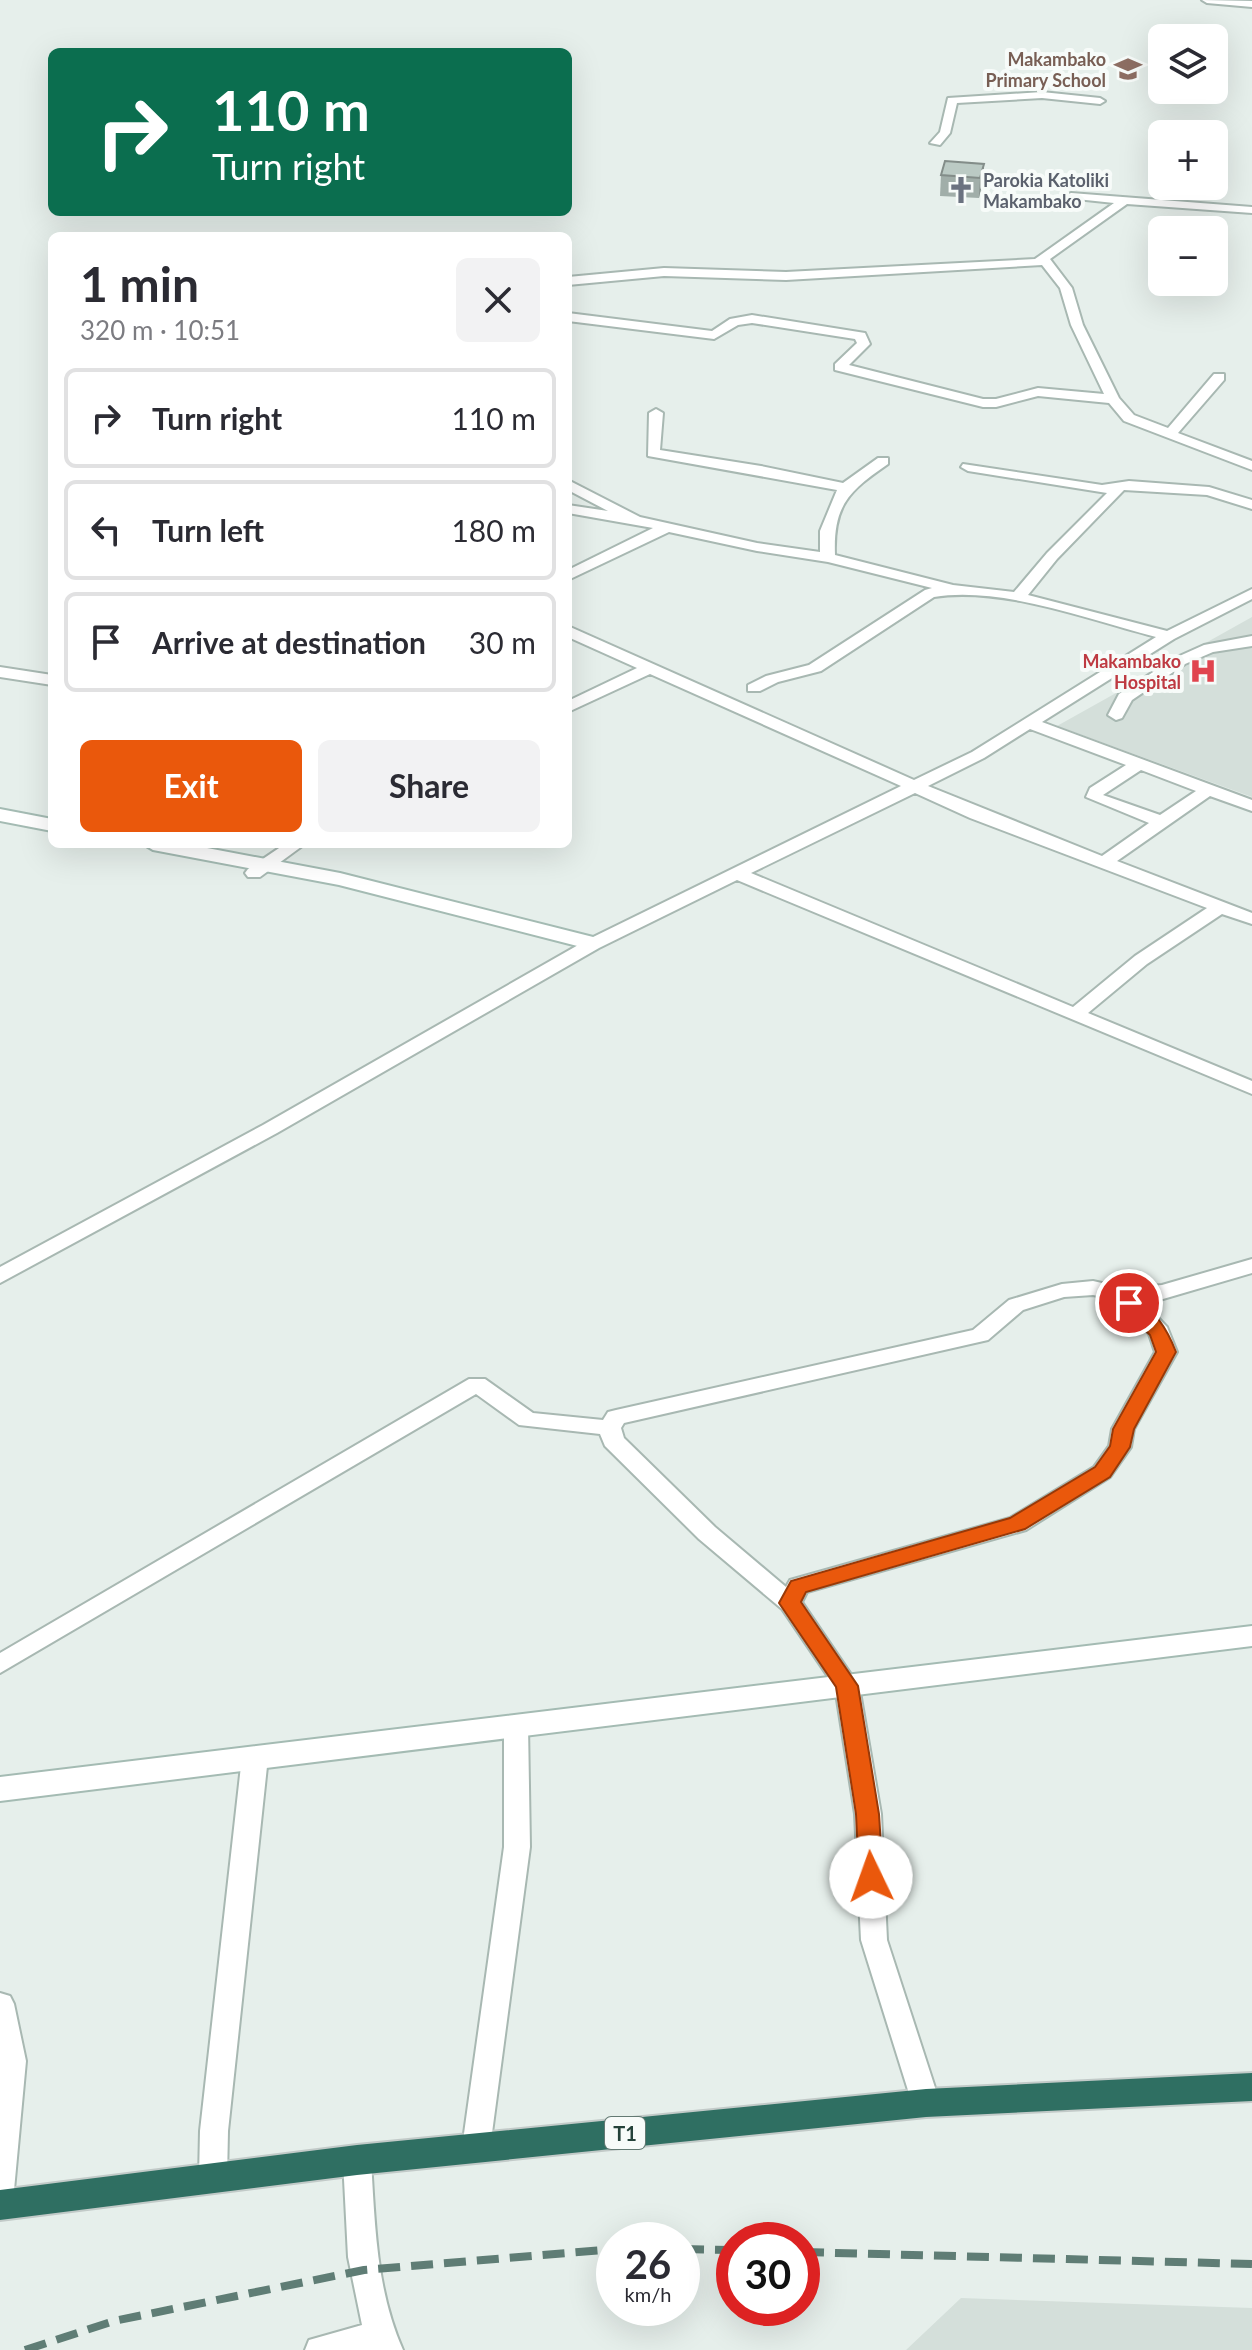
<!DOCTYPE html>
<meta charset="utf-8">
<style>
body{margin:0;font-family:Lato,sans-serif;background:#f2f2f3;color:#2b2b33;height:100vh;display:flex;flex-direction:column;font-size:30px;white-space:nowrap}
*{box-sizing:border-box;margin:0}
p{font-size:26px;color:#7c7c81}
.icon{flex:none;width:44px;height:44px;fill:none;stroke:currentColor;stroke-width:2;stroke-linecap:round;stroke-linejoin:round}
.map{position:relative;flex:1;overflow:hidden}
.side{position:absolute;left:48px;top:232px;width:524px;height:616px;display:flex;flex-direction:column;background:#fff;border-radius:12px;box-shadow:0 8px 32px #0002}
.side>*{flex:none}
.hud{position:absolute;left:48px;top:48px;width:524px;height:168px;border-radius:12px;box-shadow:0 8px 32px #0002;background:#0b6e4f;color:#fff;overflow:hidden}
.buttons{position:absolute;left:1148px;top:24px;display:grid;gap:16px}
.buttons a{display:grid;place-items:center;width:80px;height:80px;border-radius:12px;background:#fff;box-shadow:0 8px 32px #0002;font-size:40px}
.speed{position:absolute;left:596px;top:2222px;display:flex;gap:16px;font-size:40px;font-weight:700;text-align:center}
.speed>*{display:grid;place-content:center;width:104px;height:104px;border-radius:50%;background:#fff;box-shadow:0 8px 32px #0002;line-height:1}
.speed small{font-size:20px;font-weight:400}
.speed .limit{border:12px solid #d22;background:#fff;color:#111}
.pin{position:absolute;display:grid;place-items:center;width:68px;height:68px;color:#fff;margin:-34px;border:4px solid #fff;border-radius:50%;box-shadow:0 2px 8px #0007}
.me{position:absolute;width:88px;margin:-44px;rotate:357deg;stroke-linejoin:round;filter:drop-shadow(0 0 6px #0008)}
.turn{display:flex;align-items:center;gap:28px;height:168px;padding:0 32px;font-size:36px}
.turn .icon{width:104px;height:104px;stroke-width:2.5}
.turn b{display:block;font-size:56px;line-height:68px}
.round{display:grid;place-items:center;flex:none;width:84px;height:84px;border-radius:12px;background:#f2f2f3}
.headline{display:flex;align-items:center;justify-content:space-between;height:136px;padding:0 32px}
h1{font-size:48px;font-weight:700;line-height:60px}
.primary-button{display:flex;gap:16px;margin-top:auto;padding:16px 32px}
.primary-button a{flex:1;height:92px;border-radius:12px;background:#ea580c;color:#fff;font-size:32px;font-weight:700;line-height:92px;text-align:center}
.primary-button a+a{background:#f2f2f3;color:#2b2b33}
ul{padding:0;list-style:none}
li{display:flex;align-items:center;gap:24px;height:100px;margin:0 16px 12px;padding:0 16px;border:4px solid #e1e1e2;border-radius:12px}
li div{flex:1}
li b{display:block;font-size:30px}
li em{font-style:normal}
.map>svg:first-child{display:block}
</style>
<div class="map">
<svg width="1252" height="2350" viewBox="0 0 1252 2350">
<rect width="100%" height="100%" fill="#e6efeb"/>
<!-- built -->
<path fill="#d4dfda" d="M1252,617V797L1057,726Z
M961,2298L1252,2308V2350H906Z"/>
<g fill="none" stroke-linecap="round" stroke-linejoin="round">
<!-- street casing -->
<g stroke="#a8b8b2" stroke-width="4">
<path id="street" d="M1202,0L1252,1V7L1207,3Z
M1042,92L1100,98L1105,101L1100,104L1042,98L957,103L950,133L940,145L930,143L940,132L948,98Z
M1071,193L1252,207V213L1127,204L1050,259L1072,288L1083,325L1119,398L1134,415L1168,428L1214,374H1224V380L1178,433L1252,461V470L1124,421L1109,403L1038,396L996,407H983L835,370V364L857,343L855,339L752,323L738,325L714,339L568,321V313L712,331L730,319L752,315L865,333L870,344L849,365L983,399H996L1038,388L1104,394L1071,325L1060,288L1042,265L786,280L664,276L568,285V277L664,268L786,272L1035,259L1114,203L1067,198L1065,196Z
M656,409L663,413L660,450L761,466L843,483L878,458H888V464C849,491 833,505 835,555L953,585L1014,592L1047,553L1107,493L968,471L961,467L963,464L1102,485L1129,481L1209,487L1252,500V509L1207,495L1124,490L1057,559L1028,595L1167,631L1252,589V599L1174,639L1042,722L1252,800V811L1210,796L1117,861L1252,913V924L1222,914L1147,964L1088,1013L1252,1081V1094L737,880L599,948L277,1133L0,1283V1267L263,1125L587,940L901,786L650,674L568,712V701L637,668L568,637V626L914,780L972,752L1156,637C1090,620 1002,586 934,597L821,671L778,682L760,691H748V685L766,676L809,665L925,590L932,588L828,562L757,551L669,532L568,580V570L653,528L568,513V505L608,511L568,490V480L640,517L757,543L820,552V531L837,490L648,456L649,413ZM1030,729L1126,765L1090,788L1086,797L1149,823L1102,856L928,786L984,758ZM1141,770L1196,791L1160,815L1103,795ZM915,793L970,818L1207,908L1135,956L1073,1007L751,873Z
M1252,636V646L1213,652L1185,664L1132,700L1122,718L1116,720L1108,715L1119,694L1175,658L1204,645Z
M0,667L52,675V685L0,677Z
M285,844H305L260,877H248L245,873L248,869Z
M1252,1259V1273L1163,1299L1141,1300L1167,1327L1177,1352L1134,1429L1131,1447L1110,1477L1026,1530L807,1592L802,1602L859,1686L881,1814L887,1940L940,2103L936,2111L926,2115L916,2111L912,2103L861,1940L855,1814L835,1687L782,1609L699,1539L605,1446L600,1434L519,1425L476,1394L0,1673V1653L469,1379H485L533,1413L603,1420L608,1412L616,1410L973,1330L1009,1300L1062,1284L1093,1281L1124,1288L1162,1285ZM1093,1295L1117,1300L1149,1334L1155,1352L1112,1429L1109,1446L1094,1467L1010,1518L790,1580L786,1587L715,1527L624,1438L621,1428L624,1423L988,1340L1023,1310L1064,1297Z
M516,1716L525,1718L528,1725L530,1847L490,2148L486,2157L476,2160L466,2157L462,2148L504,1847V1725L507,1718Z
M255,1748L264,1750L268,1757L228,2131L227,2178L223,2187L213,2190L203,2187L199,2178L200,2131L242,1757L246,1750Z
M0,1993L10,1996L14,2004L26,2061L14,2190L10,2199L0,2202Z
M357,2148L367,2151L371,2160C375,2225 376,2289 403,2350H305L309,2340L362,2325L348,2257L343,2160L347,2151Z"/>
</g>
<!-- secondary casing -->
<g stroke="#a4bbb3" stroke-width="4">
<path id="secondary" d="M0,809L52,819V831L0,821Z
M143,844H186L340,873L601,939L604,944L593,950L339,885L153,850Z
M1252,1626V1646L0,1801V1777Z"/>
</g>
<!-- highway casing -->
<g stroke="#c2cac8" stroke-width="4">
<path id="highway" d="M1252,2073V2101L926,2117L357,2175L0,2220V2190L357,2145L926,2089Z"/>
</g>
<!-- street -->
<use href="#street" fill="#fff" fill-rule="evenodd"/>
<!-- secondary -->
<use href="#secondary" fill="#fff" fill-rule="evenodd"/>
<!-- highway -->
<use href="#highway" fill="#2f6f62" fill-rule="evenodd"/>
<!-- rail -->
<path stroke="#5f7d75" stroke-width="8" stroke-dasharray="22 11" stroke-linecap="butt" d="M682,2249L734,2250
M802,2252L1252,2264
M25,2350L114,2321L364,2270L614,2249"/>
</g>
<!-- wall -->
<path fill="#a1aea9" d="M984,164L982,184L979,198L940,196L941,175Z"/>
<!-- shaded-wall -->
<path fill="#838d89" d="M984,164L982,184L979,198L980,178Z"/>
<!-- building -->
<path fill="#bbcac4" stroke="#838d89" stroke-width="2" d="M945,161L984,164L980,178L941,175Z"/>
<!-- route -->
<path fill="#ea580c" stroke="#983908" stroke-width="2" d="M1129,1297C1152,1303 1168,1331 1176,1352L1134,1429L1130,1447L1110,1477L1025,1529L806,1592L801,1602L858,1686L879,1814L883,1877L880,1883L871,1886L863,1883L859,1877L856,1814L836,1687L779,1603L791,1581L1010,1518L1095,1467L1110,1446L1113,1429L1156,1352L1150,1335L1119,1303Z"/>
<!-- icons -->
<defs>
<g id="school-bare" transform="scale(2.16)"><path d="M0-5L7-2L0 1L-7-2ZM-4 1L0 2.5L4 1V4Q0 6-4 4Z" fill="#8d6e63" stroke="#f7fbf9" stroke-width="2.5" paint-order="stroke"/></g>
<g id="church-bare" transform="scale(2.16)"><path d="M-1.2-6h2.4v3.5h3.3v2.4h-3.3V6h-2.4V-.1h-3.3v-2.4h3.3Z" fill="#6b7280" stroke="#f7fbf9" stroke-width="2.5" paint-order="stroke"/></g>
<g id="hospital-bare" transform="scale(2.16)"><path d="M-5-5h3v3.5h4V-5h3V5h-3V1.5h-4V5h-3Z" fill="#e0444e" stroke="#f7fbf9" stroke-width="2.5" paint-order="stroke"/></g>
</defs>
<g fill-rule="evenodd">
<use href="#school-bare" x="1128" y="69"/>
<use href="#church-bare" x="961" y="190"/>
<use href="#hospital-bare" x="1203" y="671"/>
</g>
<g text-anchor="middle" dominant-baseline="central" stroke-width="8" stroke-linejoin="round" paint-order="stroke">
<!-- far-education labels -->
<g font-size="18" font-weight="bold" fill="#785e54" stroke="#f7fbf9" text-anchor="end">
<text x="1106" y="59">Makambako<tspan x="1106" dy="21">Primary School</tspan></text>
</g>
<!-- far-worship labels -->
<g font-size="18" font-weight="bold" fill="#5b616d" stroke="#f7fbf9" text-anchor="start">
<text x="983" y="180">Parokia Katoliki<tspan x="983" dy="21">Makambako</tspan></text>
</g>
<!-- far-health labels -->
<g font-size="18" font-weight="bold" fill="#be3a42" stroke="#f7fbf9" text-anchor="end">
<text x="1181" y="661">Makambako<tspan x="1181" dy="21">Hospital</tspan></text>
</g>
<!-- shield labels -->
<rect fill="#f7fbf9" stroke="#637a73" stroke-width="2" x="605" y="2117" width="40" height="32" rx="6"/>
<g font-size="20" font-weight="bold" fill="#24423a">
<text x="625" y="2133">T1</text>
</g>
</g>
</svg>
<div class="buttons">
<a><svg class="icon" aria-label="layers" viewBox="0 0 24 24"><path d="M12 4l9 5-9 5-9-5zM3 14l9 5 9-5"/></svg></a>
<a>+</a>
<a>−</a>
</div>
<div class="speed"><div>26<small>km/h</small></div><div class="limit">30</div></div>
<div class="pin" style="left:1129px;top:1303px;background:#d93025"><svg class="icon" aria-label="arrive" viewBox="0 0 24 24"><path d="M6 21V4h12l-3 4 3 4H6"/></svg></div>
<svg class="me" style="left:871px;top:1877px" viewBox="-20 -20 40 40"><circle r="19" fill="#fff"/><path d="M0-13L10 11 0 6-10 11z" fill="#ea580c"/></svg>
<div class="hud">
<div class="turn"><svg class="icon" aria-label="right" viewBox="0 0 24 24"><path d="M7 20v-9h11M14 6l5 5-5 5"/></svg><div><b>110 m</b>Turn right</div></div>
</div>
<section class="side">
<div class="headline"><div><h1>1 min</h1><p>320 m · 10:51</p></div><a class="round"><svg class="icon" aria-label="close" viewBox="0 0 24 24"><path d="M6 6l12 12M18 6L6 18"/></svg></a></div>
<ul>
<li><svg class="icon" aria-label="right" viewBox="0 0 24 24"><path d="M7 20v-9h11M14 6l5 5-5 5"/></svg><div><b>Turn right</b></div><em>110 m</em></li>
<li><svg class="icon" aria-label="left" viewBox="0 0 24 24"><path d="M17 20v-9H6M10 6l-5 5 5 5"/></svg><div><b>Turn left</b></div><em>180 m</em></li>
<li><svg class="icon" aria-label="arrive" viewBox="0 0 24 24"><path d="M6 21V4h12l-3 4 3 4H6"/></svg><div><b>Arrive at destination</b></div><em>30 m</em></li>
</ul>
<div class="primary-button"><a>Exit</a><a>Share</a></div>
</section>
</div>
